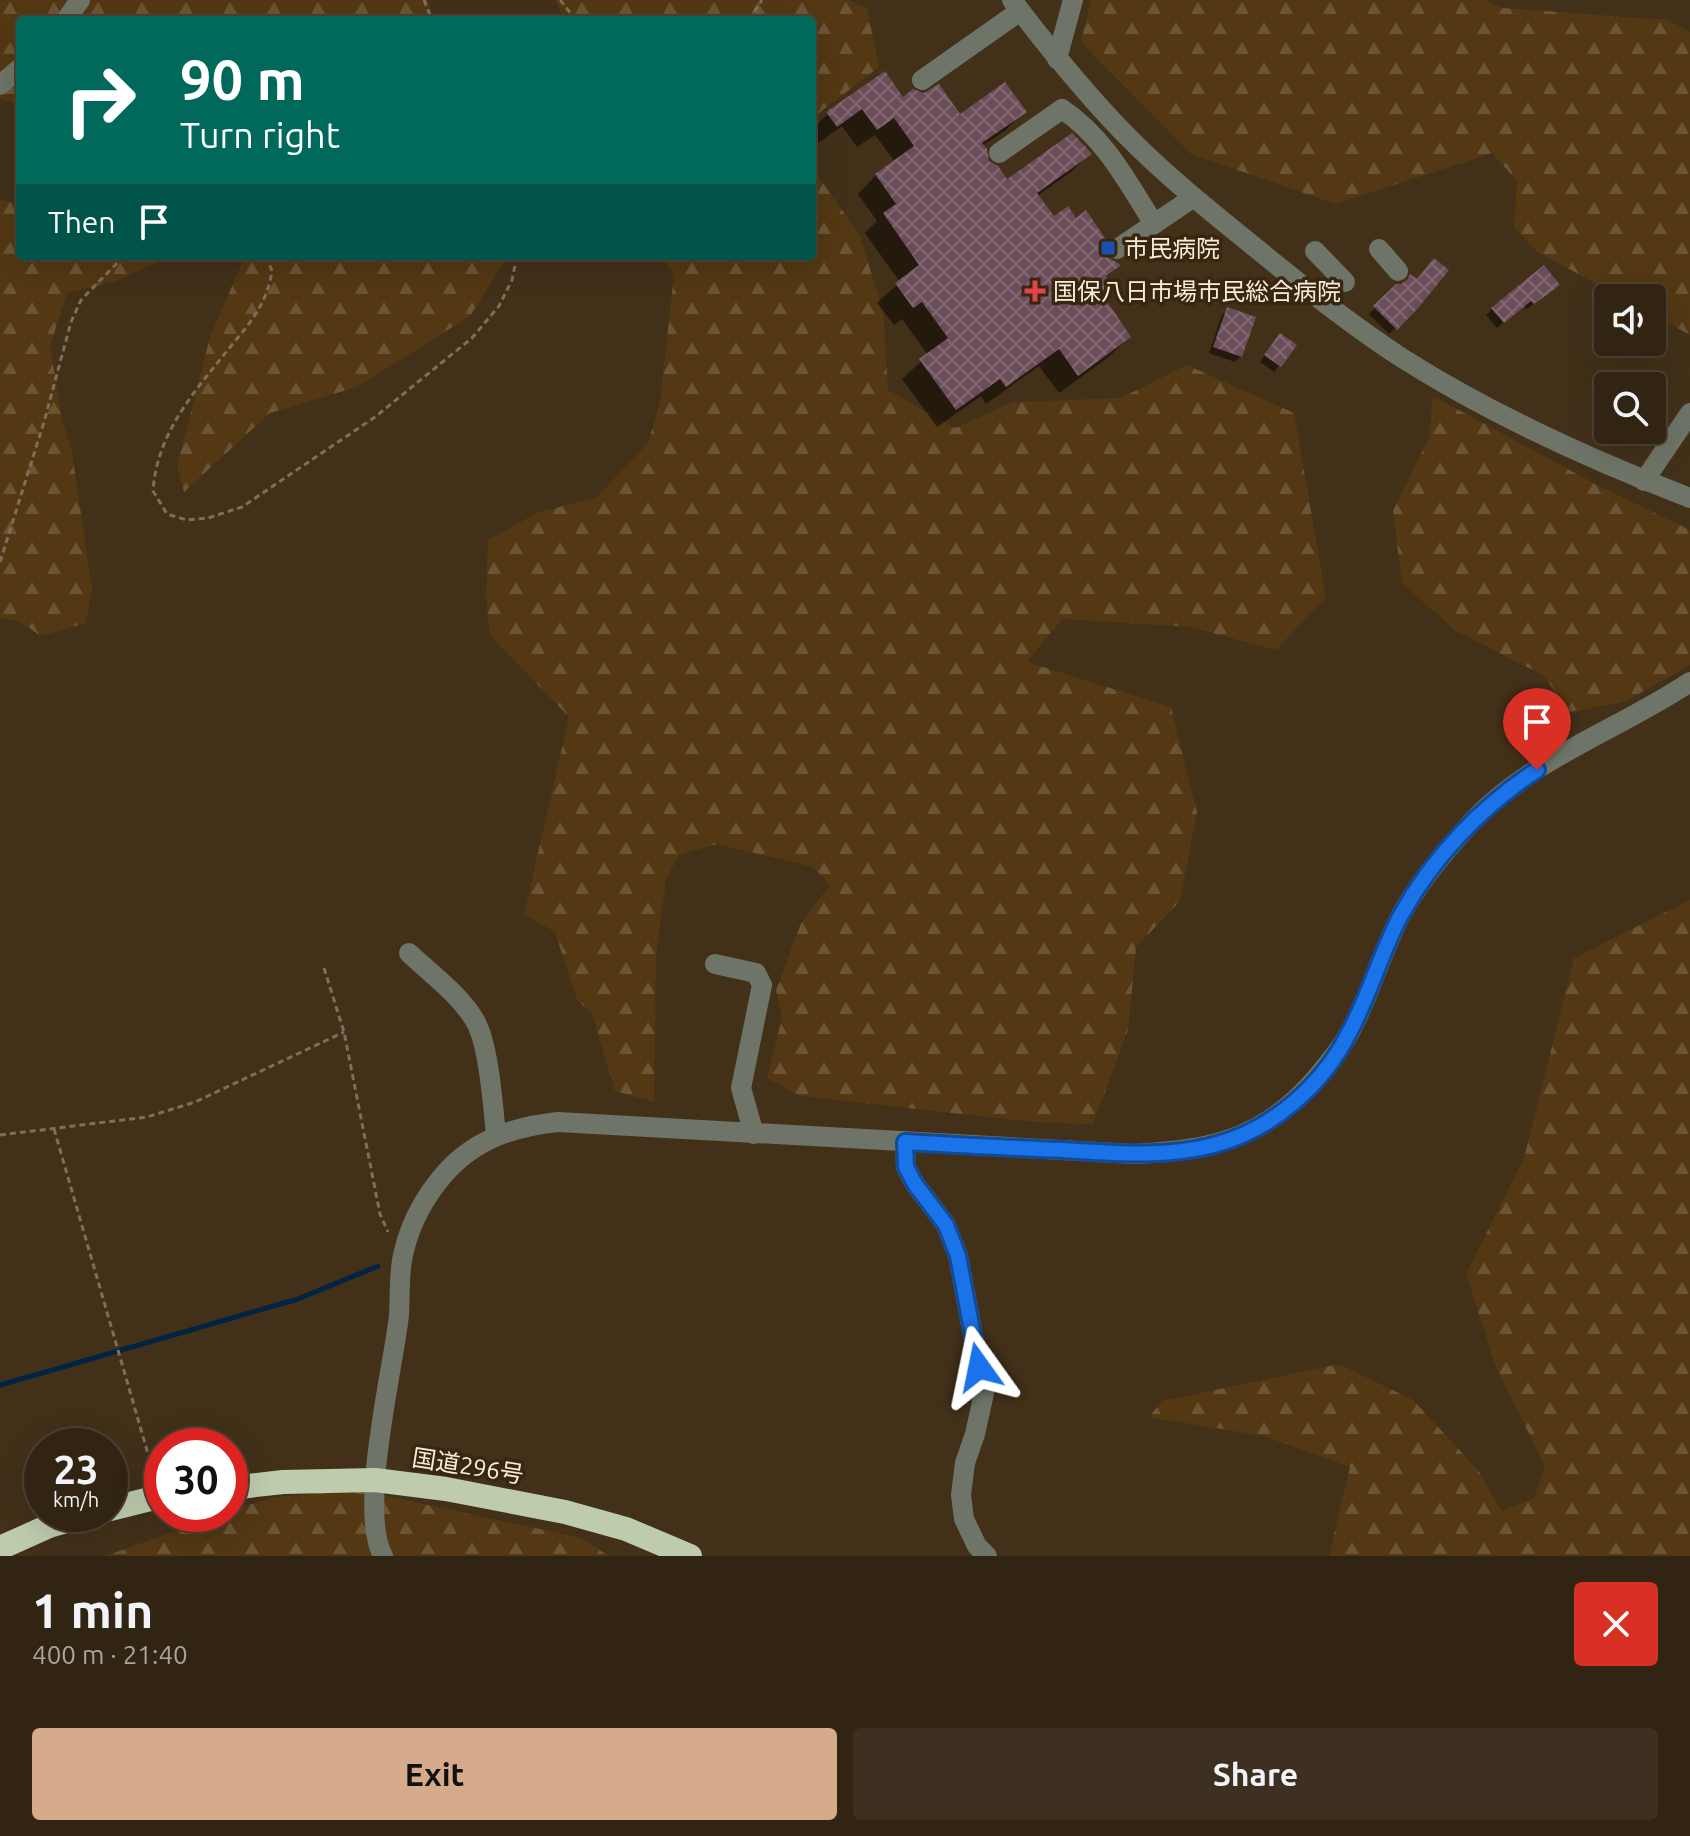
<!DOCTYPE html>
<meta charset="utf-8">
<style>
body{margin:0;font-family:Ubuntu,"Noto Sans JP",sans-serif;background:#3d3021;color:#f1f3f6;height:100vh;display:flex;flex-direction:column;font-size:30px;white-space:nowrap}
*{box-sizing:border-box;margin:0}
p{font-size:26px;color:#a8a4a0}
.icon{flex:none;width:44px;height:44px;fill:none;stroke:currentColor;stroke-width:2;stroke-linecap:round;stroke-linejoin:round}
.map{position:relative;height:1556px;overflow:hidden}
.drawer{display:flex;flex-direction:column;background:#322413;flex:1}
.drawer>*{flex:none}
.banner{position:absolute;left:16px;top:16px;width:800px;height:244px;border-radius:8px;box-shadow:0 8px 32px #0002,0 0 0 2px #4d4133;background:#00695c;color:#fff;overflow:hidden}
.buttons{position:absolute;left:1594px;top:284px;display:grid;gap:16px}
.buttons a{display:grid;place-items:center;width:72px;height:72px;border-radius:8px;background:#322413;box-shadow:0 8px 32px #0002,0 0 0 2px #4d4133;font-size:40px}
.speed{position:absolute;left:24px;top:1428px;display:flex;gap:16px;font-size:40px;font-weight:700;text-align:center}
.speed>*{display:grid;place-content:center;width:104px;height:104px;border-radius:50%;background:#322413;box-shadow:0 8px 32px #0002,0 0 0 2px #4d4133;line-height:1}
.speed small{font-size:20px;font-weight:400}
.speed .limit{border:12px solid #d22;background:#fff;color:#111}
.pin{position:absolute;display:grid;place-items:center;width:68px;height:68px;color:#fff;margin:-82px -34px;border-radius:50% 50% 50% 0;rotate:-45deg;box-shadow:0 0 8px #0007}
.pin .icon{rotate:45deg}
.me{position:absolute;width:88px;margin:-44px;rotate:348deg;stroke-linejoin:round;filter:drop-shadow(0 0 6px #0008)}
.turn{display:flex;align-items:center;gap:28px;height:168px;padding:0 32px;font-size:36px}
.turn .icon{width:104px;height:104px;stroke-width:2.5}
.turn b{display:block;font-size:56px;line-height:68px}
.then{display:flex;align-items:center;height:76px;padding:0 32px;background:#0003;gap:16px;font-size:30px}
.round{display:grid;place-items:center;flex:none;width:84px;height:84px;border-radius:8px;background:#3d3021}
.headline{display:flex;align-items:center;justify-content:space-between;height:136px;padding:0 32px}
h1{font-size:48px;font-weight:700;line-height:60px}
.button{display:flex;gap:16px;margin-top:auto;padding:16px 32px}
.button a{flex:1;height:92px;border-radius:8px;background:#d6ab8b;color:#111;font-size:32px;font-weight:700;line-height:92px;text-align:center}
.button a+a{background:#3d3021;color:#f1f3f6}
.map>svg:first-child{display:block}
</style>
<div class="map">
<svg width="1690" height="1556" viewBox="0 0 1690 1556">
<defs>
<pattern id="forest-firs" width="22" height="20" patternUnits="userSpaceOnUse" patternTransform="scale(2)"><rect width="22" height="20" fill="#533813"/><path d="M5 1l3.5 6h-7zM16 11l3.5 6h-7z" fill="#6c5535"/></pattern>
<pattern id="building-cross-hatch" width="8" height="8" patternUnits="userSpaceOnUse" patternTransform="scale(2)"><rect width="8" height="8" fill="#6b4d5a"/><path d="M0 0l8 8M0 8l8-8" fill="none" stroke="#816771"/></pattern>
</defs>
<rect width="100%" height="100%" fill="#423019"/>
<!-- forest -->
<path fill="url(#forest-firs)" d="M0,0H428L434,20H20V105L0,99Z
M555,0H848L867,8L879,67L815,116L813,169L859,234L883,310L888,390L955,428L1013,402L1121,398L1187,365L1294,413L1326,597L1276,650L1190,627L1062,619L1027,662L1171,707L1197,812L1180,901L1136,947L1128,1030L1093,1124L1034,1122L800,1096L767,1078L782,1018L776,990L801,923L830,885L813,867L717,844L679,855L666,879L656,956L654,1102L615,1091L592,1014L577,1000L555,932L524,914L569,717L490,635L486,598L488,540L537,513L597,497L648,443L660,402L674,275L661,256H812V20H564Z
M1091,0H1485L1502,8L1668,20L1690,32V335L1652,314V298H1622L1538,252L1514,228L1517,181L1492,153L1336,204L1191,154L1081,42Z
M0,199L20,205V256H171L116,281L67,293L50,346L62,419L72,453L92,589L86,623L41,636L17,620L0,619Z
M245,256H508L470,316L357,387L270,413L184,492L177,467L210,337Z
M1433,396L1597,485L1690,530V665L1624,702L1570,712L1543,675L1456,631L1402,583L1393,511L1429,438Z
M1690,900V1556H1329L1350,1467L1264,1436L1149,1417L1162,1401L1339,1364L1413,1400L1478,1470L1502,1511L1534,1498L1545,1466L1496,1367L1466,1274L1524,1158L1574,958Z
M359,1490L581,1538L609,1556H106L223,1514H230V1511L274,1497Z"/>
<!-- shadow -->
<path fill="#0007" d="M902,99L960,116L1024,111L1006,130L982,146L986,161L1007,182L1089,154L1071,172L1037,196L1054,218L1102,249L1104,257L1118,265L1105,278L1110,286L1101,295L1129,337L1110,356L1059,393L1039,366L986,404L981,396L937,427L902,379L928,355L902,319L894,325L877,303L900,282L865,233L877,221L858,194L876,175L895,162L875,135L857,147L842,126L817,144L812,136V129L828,114Z
M1397,286L1418,306L1389,334L1369,314Z
M1551,291L1527,309L1524,305L1497,328L1486,315L1492,309Z
M1228,309L1241,356L1235,362L1209,353L1222,315Z
M1274,341L1294,346L1274,372L1260,362Z"/>
<g fill="none" stroke-linecap="round" stroke-linejoin="round">
<!-- stream -->
<path stroke="#012442" stroke-width="5" d="M0,1385L298,1299L378,1266"/>
</g>
<!-- building -->
<path fill="url(#building-cross-hatch)" d="M885,71L903,97L913,89L924,93L939,84L960,114L1005,82L1027,112L982,143L987,149L989,161L998,166L1007,179L1072,133L1081,142L1092,154L1037,193L1054,216L1068,206L1076,218L1086,210L1107,241L1104,249L1106,256L1121,265L1106,276L1113,286L1102,294L1131,337L1078,376L1059,349L1006,387L1000,379L956,410L919,359L948,338L922,302L913,308L895,283L919,265L883,213L896,204L875,174L914,146L894,118L877,130L862,109L837,127L826,112Z
M1434,258L1449,270L1419,307L1397,330L1373,306L1396,284H1401L1407,280L1410,274L1417,279Z
M1544,265L1560,285L1534,304L1531,301L1504,323L1491,308Z
M1227,307L1256,317L1242,357L1213,347Z
M1280,333L1297,345L1281,367L1264,355Z"/>
<g fill="none" stroke-linecap="round" stroke-linejoin="round">
<!-- path -->
<path stroke="#7e6e5a" stroke-width="3" stroke-dasharray="6 4" stroke-linecap="butt" d="M424,0L432,20
M560,0L576,20
M749,20L762,0
M266,256L272,271C267,303 251,322 231,346C195,391 157,432 153,491L167,514L187,520L208,518L242,507L375,417L472,338L499,306L512,280L517,256
M0,562L44,422L71,322L81,300L124,256
M324,968L344,1032L380,1214L388,1232
M54,1129L155,1478
M0,1135L147,1117L195,1102L344,1032"/>
<!-- minor -->
<path stroke="#6e7467" stroke-width="20" d="M1012,0C1047,46 1084,92 1125,134C1167,177 1215,215 1262,253C1307,290 1353,326 1402,358C1492,415 1591,460 1690,498
M66,20L80,0
M1057,59L1073,0
M922,80L1020,11
M0,85L20,68
M999,153L1062,109C1105,138 1127,181 1154,224
M1117,249L1194,197
M1379,249L1398,271
M1315,251L1345,282
M1644,481L1690,413
M409,953C430,973 458,993 474,1019C489,1042 493,1107 496,1135
M715,964L756,973L762,985L741,1088L754,1134
M905,1142L906,1167L915,1184L946,1225L958,1256L984,1393L975,1434L965,1463L961,1495L964,1519L977,1546L987,1556
M383,1556C358,1509 393,1371 399,1315C400,1297 399,1278 402,1260C407,1233 420,1205 437,1183C468,1142 509,1127 558,1122L1134,1154C1212,1150 1264,1139 1317,1077C1329,1063 1341,1048 1350,1032C1370,995 1381,953 1401,915C1419,882 1445,851 1471,823C1531,758 1618,730 1690,682"/>
<!-- highway -->
<path stroke="#beccad" stroke-width="24" d="M230,1488L283,1482L375,1480L446,1489L565,1512L626,1529L690,1556
M110,1509L162,1496
M0,1548L49,1526L91,1514"/>
</g>
<g fill="none" stroke-linecap="round" stroke-linejoin="round">
<!-- route casing -->
<g stroke="#114b97" stroke-width="20">
<path id="route" d="M979,1367L958,1256L946,1225L915,1184L906,1167L905,1142C957,1145 1010,1148 1063,1150C1113,1153 1164,1158 1214,1145C1272,1130 1323,1085 1350,1031C1370,994 1381,952 1401,915C1433,857 1482,806 1537,770"/>
</g>
<!-- route -->
<use href="#route" stroke="#1a73e8" stroke-width="14"/>
</g>
<!-- markers -->
<rect fill="#1a4fb4" stroke="#38260f" stroke-width="3" x="1100" y="240" width="16" height="16" rx="4"/>
<path fill="#e0444e" stroke="#38260f" stroke-width="3" d="M1031 279h8v8h8v8h-8v8h-8v-8h-8v-8h8z"/>
<g text-anchor="middle" dominant-baseline="central" stroke-width="7" stroke-linejoin="round" paint-order="stroke">
<!-- poi labels -->
<g font-size="24" fill="#f9eddf" stroke="#38260f" text-anchor="start">
<text x="1124" y="248">市民病院</text>
<text x="1053" y="291">国保八日市場市民総合病院</text>
</g>
<!-- street labels -->
<g font-size="24" fill="#f9eddf" stroke="#38260f">
<text transform="translate(468 1466) rotate(9)">国道296号</text>
</g>
</g>
</svg>
<div class="buttons">
<a><svg class="icon" aria-label="sound" viewBox="0 0 24 24"><path d="M4 9h4l5-4v14l-5-4H4zM17 9q2 3 0 6"/></svg></a>
<a><svg class="icon" aria-label="search" viewBox="0 0 24 24"><circle cx="10" cy="10" r="6"/><path d="M15 15l6 6"/></svg></a>
</div>
<div class="speed"><div>23<small>km/h</small></div><div class="limit">30</div></div>
<div class="pin" style="left:1537px;top:770px;background:#d93025"><svg class="icon" aria-label="arrive" viewBox="0 0 24 24"><path d="M6 21V4h12l-3 4 3 4H6"/></svg></div>
<svg class="me" style="left:979px;top:1367px" viewBox="-20 -20 40 40"><path d="M0-17L14 15 0 8-14 15z" fill="#1a73e8" stroke="#fff" stroke-width="4"/></svg>
<div class="banner">
<div class="turn"><svg class="icon" aria-label="right" viewBox="0 0 24 24"><path d="M7 20v-9h11M14 6l5 5-5 5"/></svg><div><b>90 m</b>Turn right</div></div>
<div class="then">Then<svg class="icon" aria-label="arrive" viewBox="0 0 24 24"><path d="M6 21V4h12l-3 4 3 4H6"/></svg></div>
</div>
</div>
<section class="drawer">
<div class="headline"><div><h1>1 min</h1><p>400 m · 21:40</p></div><a class="round" style="background:#d93025;color:#fff"><svg class="icon" aria-label="close" viewBox="0 0 24 24"><path d="M6 6l12 12M18 6L6 18"/></svg></a></div>
<div class="button"><a>Exit</a><a>Share</a></div>
</section>
